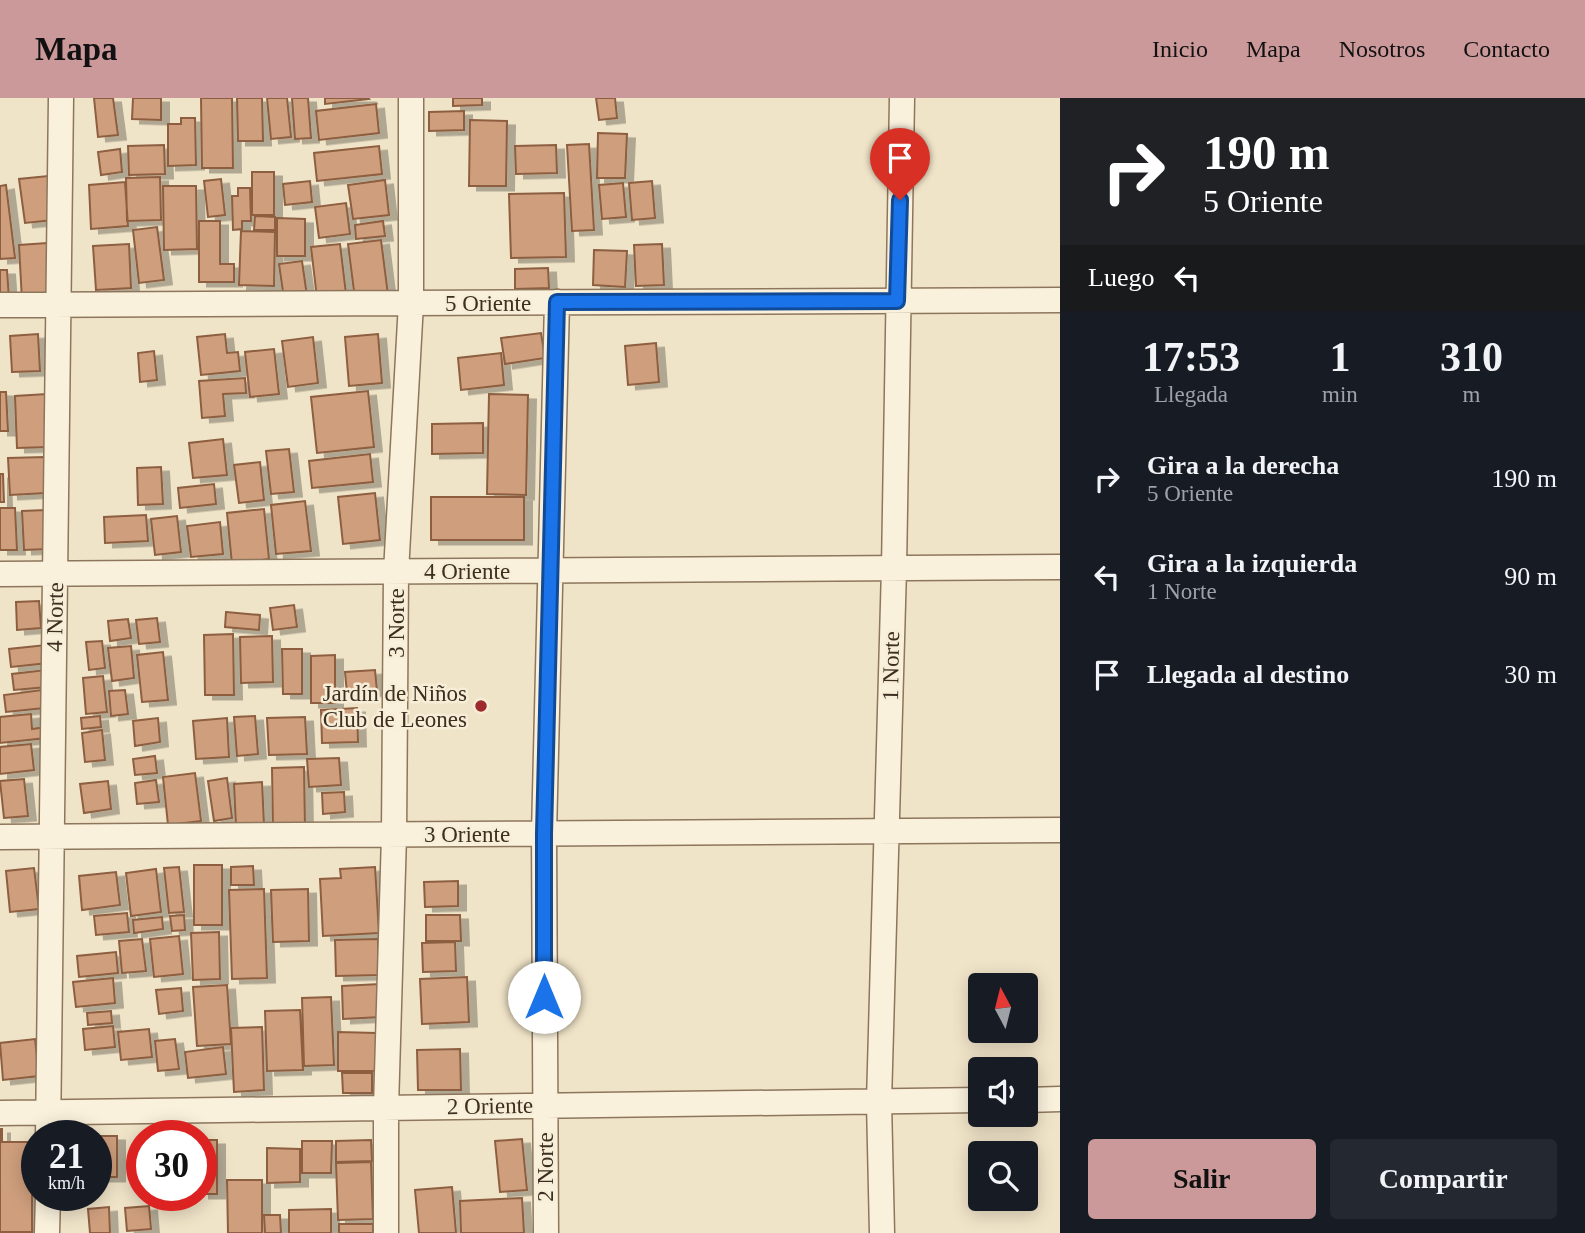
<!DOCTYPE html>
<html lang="es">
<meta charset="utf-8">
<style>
body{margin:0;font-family:Georgia,serif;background:#242831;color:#f1f3f6;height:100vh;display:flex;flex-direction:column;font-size:26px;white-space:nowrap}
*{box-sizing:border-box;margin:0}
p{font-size:23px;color:#9ea1a6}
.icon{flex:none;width:38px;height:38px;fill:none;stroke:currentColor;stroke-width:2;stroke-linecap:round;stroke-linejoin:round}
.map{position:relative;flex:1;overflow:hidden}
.panel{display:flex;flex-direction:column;background:#171b24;width:525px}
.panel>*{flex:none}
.guide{background:#202124;color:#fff;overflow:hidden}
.needle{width:46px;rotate:353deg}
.controls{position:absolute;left:968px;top:875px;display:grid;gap:14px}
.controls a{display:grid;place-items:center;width:70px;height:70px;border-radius:7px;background:#171b24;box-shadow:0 4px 18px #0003;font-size:35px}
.speed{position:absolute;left:21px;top:1022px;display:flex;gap:14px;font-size:35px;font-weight:700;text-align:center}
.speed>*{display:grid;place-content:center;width:91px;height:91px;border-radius:50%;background:#171b24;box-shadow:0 4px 18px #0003;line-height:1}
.speed small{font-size:18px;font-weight:400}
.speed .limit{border:10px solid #d22;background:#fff;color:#111}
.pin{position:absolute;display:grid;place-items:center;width:60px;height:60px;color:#fff;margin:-72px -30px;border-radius:50% 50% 50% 0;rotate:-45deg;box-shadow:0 0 7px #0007}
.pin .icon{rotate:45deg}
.me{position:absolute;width:77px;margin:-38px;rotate:0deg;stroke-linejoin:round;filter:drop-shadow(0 0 5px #0008)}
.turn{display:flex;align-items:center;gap:24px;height:147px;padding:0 28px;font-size:32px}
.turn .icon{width:91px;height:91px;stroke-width:2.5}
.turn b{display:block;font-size:49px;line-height:60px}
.then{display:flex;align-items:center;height:66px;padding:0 28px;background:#0003;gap:14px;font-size:26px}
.eta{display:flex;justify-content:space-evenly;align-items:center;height:119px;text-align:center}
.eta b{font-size:42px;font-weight:600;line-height:49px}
.cta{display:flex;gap:14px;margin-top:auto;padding:14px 28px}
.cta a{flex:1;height:80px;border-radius:7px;background:#cc999b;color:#111;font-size:28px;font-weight:600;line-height:80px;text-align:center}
.cta a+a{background:#242831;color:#f1f3f6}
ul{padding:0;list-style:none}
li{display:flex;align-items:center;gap:21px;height:98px;padding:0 28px}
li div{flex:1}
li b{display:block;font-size:26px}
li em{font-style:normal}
header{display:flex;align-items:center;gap:42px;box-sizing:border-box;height:98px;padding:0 35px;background:#cc999b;color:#111}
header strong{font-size:33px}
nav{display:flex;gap:38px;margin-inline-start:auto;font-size:24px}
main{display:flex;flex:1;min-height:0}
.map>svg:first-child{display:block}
</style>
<header>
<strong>Mapa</strong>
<nav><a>Inicio</a><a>Mapa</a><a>Nosotros</a><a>Contacto</a></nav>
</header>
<main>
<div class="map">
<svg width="1060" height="1135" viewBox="0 0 1060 1135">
<defs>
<filter id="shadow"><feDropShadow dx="8" dy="4.5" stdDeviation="0" flood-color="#0004"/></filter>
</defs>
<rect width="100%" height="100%" fill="#f0e4c8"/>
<!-- building -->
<path fill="#cf9f7d" stroke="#8d5f41" stroke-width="2" filter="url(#shadow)" d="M94,0H113L118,37L98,39Z
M133,0H161V22L132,21Z
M201,0H232L233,70H202Z
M237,0H262L263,43H238Z
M267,0H287L291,39L271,41Z
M292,0H308L311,40L295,41Z
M325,0H368L369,1L325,6Z
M453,0H482V7L453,8Z
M596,0H615L617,20L599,22Z
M376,6L379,35L319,42L316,13Z
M464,13V32L429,33V14Z
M181,20H195L196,67L168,68V26H181Z
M470,22L507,23L506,88H469Z
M598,35L627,36L625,80H597Z
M589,46L594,132L572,133L567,47Z
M164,47L165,76L129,77L128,48Z
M556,47L557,75L516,76L515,48Z
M379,48L382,76L317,83L314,55Z
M120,51L122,74L101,77L98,54Z
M252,74H274V117H252Z
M48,78L53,122L25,125L19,81Z
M160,79L161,122L127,123L126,80Z
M221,81L225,117L208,119L204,83Z
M385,82L389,117L353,121L348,87Z
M310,83L312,104L285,107L283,86Z
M652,83L655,120L632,122L629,85Z
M125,84L128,128L91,131L89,87Z
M623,85L626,119L602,121L599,87Z
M6,87L15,160L0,161V88Z
M163,88H196L197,151L164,152Z
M238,90H250L251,123H242V131L233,132L232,98H238Z
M564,95L566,159L511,160L509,96Z
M346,105L350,136L319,140L315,109Z
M255,118L275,119V132H254Z
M277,120L305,121V158H277Z
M199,123H220V166H234V184H199Z
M383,123L385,138L356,141L355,127Z
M157,129L164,182L139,185L133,132Z
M241,133L275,134L274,188L239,187Z
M381,142L388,197L355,201L348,146Z
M47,145L50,201L22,203L19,147Z
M129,146L131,190L96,192L93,148Z
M340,146L346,196L317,200L311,149Z
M662,146L664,187L636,188L634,147Z
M594,152L627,153L625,189L593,187Z
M302,163L307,198L284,201L279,166Z
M548,170L549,190L515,191V171Z
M0,172H7L9,201H0Z
M541,235L545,260L505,266L501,240Z
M38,236L40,273L12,274L10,238Z
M225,236L227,255L238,254L240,273L201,277L197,239Z
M378,236L382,285L349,288L345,239Z
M313,239L318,285L288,289L282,243Z
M656,245L659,284L628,287L625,248Z
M274,251L279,296L250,299L245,254Z
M154,253L157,282L140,284L138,255Z
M501,255L504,287L461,292L458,260Z
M245,280L246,295L223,296L225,318L202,320L199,283Z
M368,293L374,349L317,355L311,299Z
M0,294H6L8,333H0Z
M47,296L49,349L17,350L15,298Z
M489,296L528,297L526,397L487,396Z
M483,325V355L432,356V326Z
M223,341L227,377L193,380L189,345Z
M289,351L294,394L271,396L266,353Z
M370,356L373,384L312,390L309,363Z
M45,359L46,395L10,397L8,360Z
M260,364L264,402L239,405L234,367Z
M161,369L163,406L138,407L137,370Z
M0,376H3L4,404H0Z
M214,386L216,406L180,410L178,390Z
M375,395L380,442L343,446L338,399Z
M431,399H524V442H431Z
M305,403L311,453L276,456L271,407Z
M0,410H15L17,452H0Z
M264,411L269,461L232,466L227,415Z
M46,412L48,451L24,452L22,413Z
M146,417L148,443L105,445L104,419Z
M177,418L181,454L155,457L151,421Z
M220,424L223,456L191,459L187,428Z
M39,503L41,530L17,532L16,504Z
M294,507L297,529L273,532L270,510Z
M226,514L260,517L259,532L225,529Z
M157,520L160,544L139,546L136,522Z
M128,521L131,540L110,543L108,523Z
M233,536L234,597H205L204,537Z
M272,538L273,584L241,585L240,539Z
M102,543L105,570L89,572L86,544Z
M46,547L48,565L11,569L9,551Z
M131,548L134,580L112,583L108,550Z
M282,551H302V596H283Z
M163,554L168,602L142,604L137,557Z
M335,557V605H311V558Z
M46,572L47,589L14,592L12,576Z
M375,572L377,593L347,596L345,574Z
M103,578L107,614L86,616L83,580Z
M42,592L44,610L6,614L4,597Z
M125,592L128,616L111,618L109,593Z
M357,610L358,644L322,645L321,612Z
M31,616L32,631L46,629V640L0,645V619Z
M100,618L101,629L82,631L81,620Z
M255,618L258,656L237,658L234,619Z
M305,619L307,656L269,657L267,620Z
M158,620L160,644L135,648L133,623Z
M227,620L229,659L196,661L193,623Z
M102,632L105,662L85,664L82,635Z
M31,646L34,672L0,676V649Z
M155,658L157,675L135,677L133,661Z
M339,660L341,687L309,689L307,661Z
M304,669L305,730L273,731L272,670Z
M195,675L201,723L168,727L163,679Z
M227,680L232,720L214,723L208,683Z
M24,681L28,718L4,720L0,683Z
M156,682L159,704L137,706L135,685Z
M108,683L111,711L84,715L80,686Z
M262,684L264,727L236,728L234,686Z
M344,694L345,714L323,716L322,695Z
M194,767H222V827H194Z
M253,768L254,787H231V769Z
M179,769L184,814L169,815L164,770Z
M375,769L379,835L323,838L320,781L341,780L340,771Z
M34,770L39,811L10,814L6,773Z
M156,771L161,814L131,818L126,775Z
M116,774L120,807L82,812L79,778Z
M458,783V808L425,809L424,784Z
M264,791L267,880L232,881L229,792Z
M308,791L309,843L273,844L271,792Z
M127,815L129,834L96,837L94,818Z
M184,817L185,832L172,833L170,818Z
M426,817H460L461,843H426Z
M162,819L163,831L134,835L133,822Z
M219,834L220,881L193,882L191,835Z
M179,838L183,876L154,879L150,841Z
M142,841L146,873L122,875L119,843Z
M378,841V877L336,878L335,842Z
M455,844L456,873L423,874L422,845Z
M116,854L118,875L79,879L77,858Z
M467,879L469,924L422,926L420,881Z
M113,880L115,905L76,909L73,884Z
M380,886L381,919L343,921L342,888Z
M227,887L231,946L197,948L193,889Z
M181,890L183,913L159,916L156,892Z
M331,899L334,967L304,968L302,900Z
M300,912L303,972L267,973L265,913Z
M111,913L112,925L88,927L87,915Z
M113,928L115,949L85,952L83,931Z
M262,929L264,992L234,994L231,930Z
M149,931L152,959L121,962L118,934Z
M338,934L376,935V973H338Z
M35,941L39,978L3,982L0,945Z
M175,941L179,971L158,973L155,943Z
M223,949L226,976L188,980L185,954Z
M460,951L461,992H418L417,952Z
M342,975H372V995H343Z
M0,1031H2V1044H32V1134H0Z
M96,1038H117V1079H96Z
M522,1041L527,1092L500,1094L495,1043Z
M201,1042H217V1096H201Z
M371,1042L372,1063L336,1064V1043Z
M302,1043H332L331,1075H302Z
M267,1050L300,1051V1084L267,1085Z
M371,1064L373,1121L338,1122L336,1065Z
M227,1082H262V1135H228Z
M452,1089L456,1135H419L415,1092Z
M522,1100L524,1135H461L460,1103Z
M149,1108L151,1131L127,1133L125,1110Z
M109,1109L110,1135H90L88,1111Z
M331,1111V1135H289V1112Z
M264,1117H280L281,1135H265Z
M339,1126H373V1135H339Z"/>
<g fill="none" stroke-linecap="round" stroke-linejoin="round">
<!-- street casing -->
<g stroke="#8d765c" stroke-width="27">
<path id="street" d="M0,207L1060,202
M0,476L1060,469
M0,739L1060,732
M1026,1002L1060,1001
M0,1015L980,1002
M48,1038L61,0
M47,1135L48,1097
M386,1135V1010L394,737L396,474L411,205V0
M546,1135L544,736L557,204
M882,1135L879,1004L894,470L902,0"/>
</g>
<!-- street -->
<use href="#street" stroke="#faf1dc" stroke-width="24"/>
</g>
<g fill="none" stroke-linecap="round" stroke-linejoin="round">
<!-- route casing -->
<g stroke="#114b97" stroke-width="18">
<path id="route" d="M544,899V736L557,204L897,203L900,102"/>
</g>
<!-- route -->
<use href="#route" stroke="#1a73e8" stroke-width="12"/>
</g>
<!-- markers -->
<circle fill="#9e2a2b" stroke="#f7eed8" stroke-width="2.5" cx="481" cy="608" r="7"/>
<g text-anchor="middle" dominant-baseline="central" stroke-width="5" stroke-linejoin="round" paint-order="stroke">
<!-- street labels -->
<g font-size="23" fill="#3d2e20" stroke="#f7eed8">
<text x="488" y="205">5 Oriente</text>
<text x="467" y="473">4 Oriente</text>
<text transform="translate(55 519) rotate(-89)">4 Norte</text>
<text transform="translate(396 525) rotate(-90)">3 Norte</text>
<text transform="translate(891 568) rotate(-89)">1 Norte</text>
<text x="467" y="736">3 Oriente</text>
<text transform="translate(490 1008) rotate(-1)">2 Oriente</text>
<text transform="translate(545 1069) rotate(-90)">2 Norte</text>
</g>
<!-- poi labels -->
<g font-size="23" fill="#3d2e20" stroke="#f7eed8" text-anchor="end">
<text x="467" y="595">Jardín de Niños<tspan x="467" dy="26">Club de Leones</tspan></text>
</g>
</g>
</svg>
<div class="controls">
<a><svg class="needle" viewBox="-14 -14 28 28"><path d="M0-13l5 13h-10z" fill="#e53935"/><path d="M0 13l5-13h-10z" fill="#9ea1a6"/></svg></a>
<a><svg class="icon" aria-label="sound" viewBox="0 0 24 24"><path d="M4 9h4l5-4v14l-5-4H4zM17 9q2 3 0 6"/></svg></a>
<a><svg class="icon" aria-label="search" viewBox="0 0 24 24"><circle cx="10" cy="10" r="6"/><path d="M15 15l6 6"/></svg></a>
</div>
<div class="speed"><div>21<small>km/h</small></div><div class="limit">30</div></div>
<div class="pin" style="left:900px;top:102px;background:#d93025"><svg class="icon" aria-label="arrive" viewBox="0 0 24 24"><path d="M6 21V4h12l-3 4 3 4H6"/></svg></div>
<svg class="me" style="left:544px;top:899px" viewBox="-20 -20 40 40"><circle r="19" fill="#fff"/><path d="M0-13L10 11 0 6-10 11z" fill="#1a73e8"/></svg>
</div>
<section class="panel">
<div class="guide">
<div class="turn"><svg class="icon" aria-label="right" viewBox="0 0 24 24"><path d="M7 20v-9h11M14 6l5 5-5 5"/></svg><div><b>190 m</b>5 Oriente</div></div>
<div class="then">Luego<svg class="icon" aria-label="left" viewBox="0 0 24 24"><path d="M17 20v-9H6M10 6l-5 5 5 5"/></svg></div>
</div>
<div class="eta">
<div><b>17:53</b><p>Llegada</p></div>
<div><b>1</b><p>min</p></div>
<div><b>310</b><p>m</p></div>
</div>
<ul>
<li><svg class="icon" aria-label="right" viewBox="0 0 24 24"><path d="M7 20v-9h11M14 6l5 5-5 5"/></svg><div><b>Gira a la derecha</b><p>5 Oriente</p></div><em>190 m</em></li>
<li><svg class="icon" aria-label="left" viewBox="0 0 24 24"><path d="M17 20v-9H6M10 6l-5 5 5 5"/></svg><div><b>Gira a la izquierda</b><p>1 Norte</p></div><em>90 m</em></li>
<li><svg class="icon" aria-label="arrive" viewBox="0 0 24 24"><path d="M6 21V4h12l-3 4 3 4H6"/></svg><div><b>Llegada al destino</b></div><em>30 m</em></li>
</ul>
<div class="cta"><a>Salir</a><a>Compartir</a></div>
</section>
</main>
